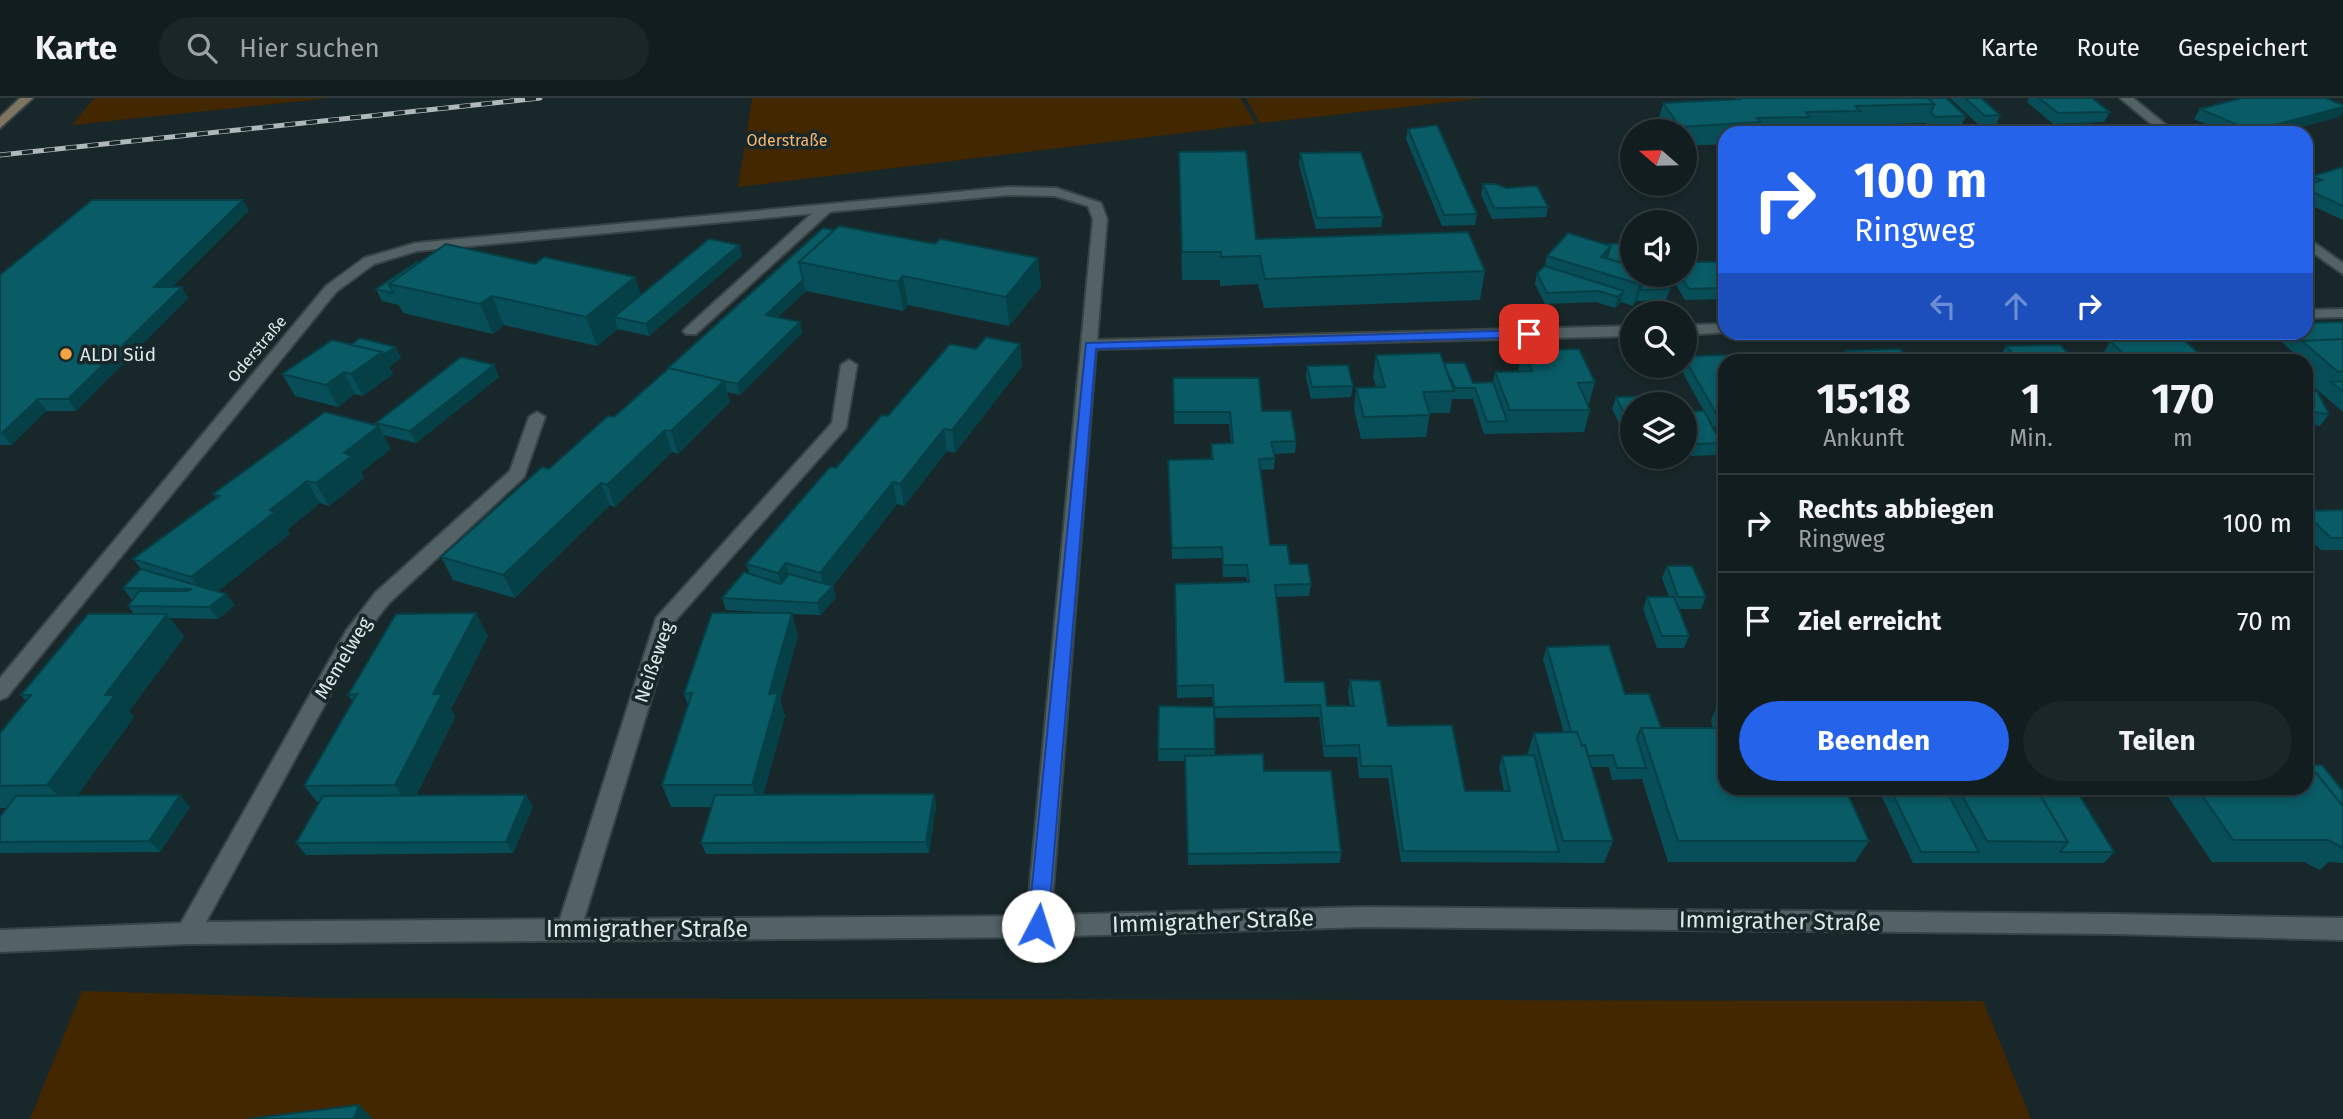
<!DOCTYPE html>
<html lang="de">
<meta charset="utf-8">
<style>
body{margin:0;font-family:"Fira Sans",sans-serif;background:#1b2628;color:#f1f3f6;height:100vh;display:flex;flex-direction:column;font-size:26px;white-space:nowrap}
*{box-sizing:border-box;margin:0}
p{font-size:23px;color:#9ca2a4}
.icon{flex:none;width:38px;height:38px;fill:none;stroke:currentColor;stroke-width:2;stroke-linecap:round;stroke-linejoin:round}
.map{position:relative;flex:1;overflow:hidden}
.drawer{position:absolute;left:1718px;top:256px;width:595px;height:441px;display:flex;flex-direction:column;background:#121d1f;border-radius:21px;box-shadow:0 4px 10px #0003,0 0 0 2px #313b3d}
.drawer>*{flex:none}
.banner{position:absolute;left:1718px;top:28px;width:595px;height:214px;border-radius:21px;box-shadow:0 4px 10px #0003,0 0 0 2px #313b3d;background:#2563eb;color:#fff;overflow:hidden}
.needle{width:46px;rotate:290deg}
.buttons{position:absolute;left:1620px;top:21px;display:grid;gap:14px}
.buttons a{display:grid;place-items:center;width:77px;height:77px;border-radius:50%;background:#121d1f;box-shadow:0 4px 10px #0003,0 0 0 2px #313b3d;font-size:35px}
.pin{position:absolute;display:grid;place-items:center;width:60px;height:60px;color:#fff;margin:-30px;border-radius:14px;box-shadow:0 4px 10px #0006}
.me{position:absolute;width:77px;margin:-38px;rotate:5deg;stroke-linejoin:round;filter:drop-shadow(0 0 5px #0008)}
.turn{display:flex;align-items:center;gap:24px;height:147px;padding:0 21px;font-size:32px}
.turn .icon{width:91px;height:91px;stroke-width:2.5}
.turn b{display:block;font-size:49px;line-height:60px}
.lanes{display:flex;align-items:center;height:66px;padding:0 21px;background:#0003;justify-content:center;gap:35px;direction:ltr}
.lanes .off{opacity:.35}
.eta{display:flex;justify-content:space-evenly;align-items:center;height:119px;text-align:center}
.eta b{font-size:42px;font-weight:700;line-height:49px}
.action{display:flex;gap:14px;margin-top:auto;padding:14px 21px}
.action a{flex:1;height:80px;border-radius:42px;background:#2563eb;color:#fff;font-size:28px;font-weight:700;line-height:80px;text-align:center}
.action a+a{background:#1b2628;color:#f1f3f6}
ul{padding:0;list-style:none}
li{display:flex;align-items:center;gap:21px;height:98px;padding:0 21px;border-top:2px solid #313b3d}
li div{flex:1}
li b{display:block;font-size:26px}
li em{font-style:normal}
header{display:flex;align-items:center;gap:42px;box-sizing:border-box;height:98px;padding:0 35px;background:#121d1f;border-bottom:2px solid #313b3d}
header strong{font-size:33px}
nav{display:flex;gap:38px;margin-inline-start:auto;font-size:24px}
.search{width:490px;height:63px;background:#1b2628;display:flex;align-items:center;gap:18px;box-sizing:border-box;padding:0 24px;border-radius:38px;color:#9ca2a4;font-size:26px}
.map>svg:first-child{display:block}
</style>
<header>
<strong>Karte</strong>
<div class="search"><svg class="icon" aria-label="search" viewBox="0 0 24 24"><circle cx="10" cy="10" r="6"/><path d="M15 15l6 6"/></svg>Hier suchen</div>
<nav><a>Karte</a><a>Route</a><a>Gespeichert</a></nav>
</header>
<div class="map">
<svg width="2343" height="1021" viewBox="0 0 2343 1021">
<rect width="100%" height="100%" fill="#182729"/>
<!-- green -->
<path fill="#432700" d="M94,0H331L72,27Z
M752,0H1240L1256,26L738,89Z
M1246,0H1485L1260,25Z
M82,893L326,900L1983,903L2031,1021H30Z"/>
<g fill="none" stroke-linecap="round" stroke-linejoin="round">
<!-- service casing -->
<g stroke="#384346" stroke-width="4">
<path id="service" d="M825,107L832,111L830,114L696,236H686L683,233L686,230L820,108Z"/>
</g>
<!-- minor casing -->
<g stroke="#384346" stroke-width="4">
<path id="minor" d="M2120,0H2133L2176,35H2162Z
M1009,89L1056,90L1101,105L1107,121L1097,242L1633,228V238L1096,251L1051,817L1364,809L2115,816L2343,820V842L2115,836L1364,829L1038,839L188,846L0,854V832L181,825L346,533L375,495L510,373L529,319L537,314L545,319L524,379L389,505L360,542L206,824L560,821L656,520L832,325L841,267L849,262L857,267L846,330L675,523L584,821L1027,818L1093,121L1088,108L1055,98L1009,97L417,153L374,166L336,194L7,599L0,602V580L326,188L364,160L416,145Z
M2306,139L2343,165V176L2306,150Z
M2343,211V219L2306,220V212Z
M1726,226V234H1730L1685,237V227Z"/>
</g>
<!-- secondary casing -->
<g stroke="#384346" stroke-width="4">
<path id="secondary" d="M20,0H33L0,30V19Z"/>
</g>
<!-- service -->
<use href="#service" fill="#526265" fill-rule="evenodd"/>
<!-- minor -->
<use href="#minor" fill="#526265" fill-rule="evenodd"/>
<!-- secondary -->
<use href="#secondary" fill="#7d755f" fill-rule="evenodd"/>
<!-- rail casing -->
<g stroke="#afb9bb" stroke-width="5">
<path id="rail" d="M0,57L540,0"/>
</g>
<!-- rail -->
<use href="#rail" stroke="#182729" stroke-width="3.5" stroke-dasharray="11" stroke-linecap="butt"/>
</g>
<!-- wall -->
<path fill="#084e58" d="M1736,0H1946L1966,18L1961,28L1930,29L1926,25L1854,27L1852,32L1805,33V35H1726V46L1685,48V33H1664L1658,24L1663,5L1735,1Z
M1950,0H1981L2000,17L1996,28H1980Z
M2029,0H2092L2110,14L2104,24L2053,26L2027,4Z
M2343,7V13L2339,19L2278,35H2226L2194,21L2200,11Z
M2058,27L2100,35H2054Z
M1408,31L1477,116L1475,127L1442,128L1406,41Z
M1179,54L1256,141L1485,173L1480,202L1264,210L1258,186L1220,188V182H1182Z
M1300,55L1383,119L1381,129L1316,131L1299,66Z
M2343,69V122L2306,105V87L2313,78Z
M1483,86L1506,90L1548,109L1546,119L1492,121L1481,97Z
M249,112L172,189L188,200L76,313H46L11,347H0V177Z
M1720,123H1726V146L1717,134Z
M834,132L1038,160L1041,189L1009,228L908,207L903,213L806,193L778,219L800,224L802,235L740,297L727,294L730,304L678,356L672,354L615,409L610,407L515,500L453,482L441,459L614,319Z
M739,147L742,158L649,238L618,231L597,248L504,227L493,236L403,215L399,207L382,203L376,191L417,164L641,197Z
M1547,158L1633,161L1670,191L1666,202L1637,203L1633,208L1621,204L1615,210L1596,204L1545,206L1535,186L1537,175L1545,168Z
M1726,168V201L1685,202L1670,177H1685Z
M2343,224V314L2306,282V262H2288L2293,254L2274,237L2276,234H2306Z
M2110,243L2206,262H2112L2104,254Z
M1020,246L1022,268L955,355L947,353L904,408L897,406L833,488L836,500L820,517L792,516L798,538L780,603L785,618L763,697L934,696L936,708L929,755L706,756L701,745L712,709H671L662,687L688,607L684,596L784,515L726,512L722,500L750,476L746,466L836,370L888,318L976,251Z
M351,247L395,249L401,260L389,269L393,276L363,298L355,296L338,309L295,298L282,276Z
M2006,248L2075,262H2003L2000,260Z
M1523,253L1595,284L1589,306H1587L1590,312L1584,334L1484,336L1473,301H1452L1450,315H1430L1426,339L1361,341L1354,311L1356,290L1376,289L1373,279L1376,257L1444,265L1473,285L1493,284L1495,274L1518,273Z
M1846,253L1909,262H1842Z
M1685,258L1726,262V328L1713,329L1680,270L1681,268H1685Z
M494,267L499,279L416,345L383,337L391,351L361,374L364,380L329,408L320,405L287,432L290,436L218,493L235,507L218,521L170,520L184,539L129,613L134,619L77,698L190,709L160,754L0,755V719L7,710H0V635L26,603L21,597L134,516L128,508L132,502L123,490L141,471L133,461L216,400L213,396L378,328L376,325Z
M1307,268L1353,288L1351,299L1311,301L1306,280Z
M1173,280L1262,313L1296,343L1295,355L1274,356L1275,360L1274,371L1260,372L1270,447L1311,486L1309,498L1277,499L1285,584L1327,608H1350L1348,594L1350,582L1388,628L1465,693H1504L1499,670L1502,658L1527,657L1534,635H1564L1543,561L1547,549L1625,596L1661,630H1713L1711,622L1716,610L1869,743L1855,764H1668L1642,681L1612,682L1609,669H1592L1613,743L1604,765L1401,764L1388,680H1359L1357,659H1324L1319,619L1214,620L1215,657L1264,673L1341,754L1340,765L1188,767L1185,663H1158L1159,608L1213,609L1212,599L1177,600L1175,486L1247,484L1246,479H1223L1222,460L1172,461L1168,362L1211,361V346L1231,345L1229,326H1174Z
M2306,292L2329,316L2320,328L2307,326L2314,336L2306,346Z
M1616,299L1633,306V335H1624L1612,311Z
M1685,314L1721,345L1717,357L1691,358L1685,347Z
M2343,412V452H2321L2306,438V413Z
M1667,468L1706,499L1701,511H1679L1689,538L1684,550H1657L1643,511L1647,499H1669L1662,480Z
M488,538L451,611L455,619L416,698L526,697L533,709L513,755L306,757L296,745L319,706L304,688L353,604L348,597Z
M1886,690H2075L2114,754L2104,765H1913L1881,697Z
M2162,690H2306L2343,693V765L2328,764L2320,772L2304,764H2212Z"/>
<!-- shaded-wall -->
<path fill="#064047" d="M2343,9V13L2339,19L2278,35H2251L2252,33Z
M243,102L249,112L161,200L154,189Z
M739,147L742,158L649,238L646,226Z
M1611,148L1605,168L1601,159Z
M1038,160L1041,189L1009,228L1006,199Z
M1647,177H1648L1644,192H1640L1637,203L1633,208L1639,186Z
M903,178L908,207L903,213L898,184Z
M635,179L645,208L614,219L618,231L597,248L586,219Z
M803,182L806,193L769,228L766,217Z
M182,189L188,200L76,313L68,301Z
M1624,193L1621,204L1615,210L1618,199Z
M492,198L504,227L493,236L480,206Z
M800,224L802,235L740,297L737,286Z
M1020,246L1022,268L955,355L952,332Z
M395,249L401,260L389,269L393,276L363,298L351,276L382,254Z
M494,267L499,279L416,345L410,333Z
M344,274L355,296L338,309L326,287Z
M724,283L730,304L678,356L671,333Z
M38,301L46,313L11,347L2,335Z
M379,328L391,351L361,374L364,380L329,408L316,385L344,355Z
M944,331L947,353L904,408L900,386Z
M665,332L672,354L615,409L607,387Z
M307,383L320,405L287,432L290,436L208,501L191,479L270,412Z
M893,384L897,406L833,488L836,500L820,517L817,505L826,496L820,475Z
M601,385L610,407L515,500L503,477Z
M786,465L792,488L784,497L778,475Z
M226,496L235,507L218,521L209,509Z
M476,515L488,538L451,611L455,619L410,709L395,687L433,596Z
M792,515L798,538L780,603L785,618L760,709L752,687L769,596Z
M167,516L184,539L129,613L134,619L69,709L47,687L105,597Z
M934,696L936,708L929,755L926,744Z
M180,697L190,709L160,754L149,743Z
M526,697L533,709L513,755L506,744Z
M359,1007L373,1021H354Z"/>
<!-- building -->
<path fill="#095b66" stroke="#064047" stroke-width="2" d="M1739,0H1928L1934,6L1855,8L1860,13L1806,14L1810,19L1757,20L1761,24L1680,29L1663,5L1740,1Z
M1928,0H1946L1966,18L1935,19L1931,15L1934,6Z
M1965,0H1981L2000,17L1985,18Z
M2039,0H2092L2110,14L2058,15Z
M2242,0H2325L2343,7V9L2252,33L2200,11Z
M2089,26L2100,35H2068L2058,27Z
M1437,27L1477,116L1444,117L1408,31Z
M1246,53L1256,141L1468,134L1485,173L1265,181L1260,158L1221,159V154H1182L1179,54Z
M1361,54L1383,119L1317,120L1300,55Z
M2343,69V108L2306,91V87L2322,82L2313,78Z
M1483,86H1496L1506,90L1537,88L1548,109L1494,110Z
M92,102H243L154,189H182L68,301H38L2,335H0V177Z
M1720,123H1726V130Z
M839,128L935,146L940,141L1038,160L1006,199L903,178L898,184L799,164Z
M823,130L834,132L799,164L803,182L766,217L800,224L737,286L668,270Z
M1568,135L1611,148L1601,159L1633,168V177H1647L1639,186L1547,158Z
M709,141L739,147L646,226L614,219Z
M1624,145L1633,161V168L1606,160L1608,157L1611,148L1606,146Z
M446,146L535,166L544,159L635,179L586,219L492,198L480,206L389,186Z
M417,164L419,165L389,186L393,195L376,191Z
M1685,164H1723L1726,168V190L1689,191L1680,177H1685Z
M1545,168L1624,193L1618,199L1599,193L1547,195L1537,175Z
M1648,177H1661L1670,191L1640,192L1647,183Z
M2343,224V241L2301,243L2291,234H2306V225Z
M986,239L1020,246L952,332L944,331L900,386L893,384L820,475L786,465L778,475L746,466L830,369L836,370L882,317L888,318L950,246L976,251Z
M360,240L395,249L383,257L382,254L351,247Z
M2343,241V273L2338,274L2302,243Z
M332,242L382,254L351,276L344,274L326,287L282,276Z
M2110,243H2185L2206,262H2130Z
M2060,247L2075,262H2018L2006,248Z
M1579,251L1595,284L1578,285L1590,312H1510L1495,274L1532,273L1523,253Z
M1900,251L1909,262H1853L1846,253Z
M1440,255L1454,293L1423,294L1430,317L1364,319L1356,290L1385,289L1376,257Z
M1740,257L1743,262H1726V317H1717L1685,261V258Z
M461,259L494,267L410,333L376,325Z
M1444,265H1465L1473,285L1493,284L1507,323L1487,324L1475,290H1455L1451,281H1450Z
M1348,267L1353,288L1312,289L1307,268Z
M669,270L724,283L671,333L665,332L607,387L601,385L503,477L441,459L542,369L549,371L608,318L614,319Z
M1173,280H1259L1262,313H1291L1296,343L1271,344L1275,360L1259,361L1270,447H1287L1290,466H1308L1311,486L1275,487L1285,584H1324L1327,608H1354L1350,582L1380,583L1388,628L1452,627L1465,693H1510L1502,658L1534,657L1559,754L1403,753L1391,668H1361L1359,647L1325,648L1320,607L1214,609L1215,651H1158L1159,608L1214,609L1213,587L1177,588L1175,486L1249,484L1247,467H1223L1222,449L1172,450L1168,362L1213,361L1211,346L1233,345L1230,314H1174Z
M2343,283V294L2331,284Z
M2306,292L2317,293L2329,316L2306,313Z
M1648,298L1653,306H1633V323H1628L1616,299Z
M1704,313L1721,345L1695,346L1685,328V314Z
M325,314L379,328L344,355L352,358L316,385L307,383L270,412L275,414L191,479L133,461L219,398L213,396Z
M2306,326L2314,336L2306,335Z
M2343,412V440H2331L2306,416V413Z
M1667,468H1692L1706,499H1678Z
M141,471L226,496L209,509L128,508L139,493H187L192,491L123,490Z
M744,474L781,486L789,476L833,488L817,505L722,500Z
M1647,499H1674L1689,538H1662Z
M476,515L433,596H442L395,687L304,688L357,596L348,597L396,516Z
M712,515H792L769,596L778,595L752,687H662L692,595L684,596Z
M88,516H167L105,597H115L47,687L0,688V635L31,597H21Z
M1609,547L1625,596H1649L1661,630H1641L1637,640L1646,670H1617L1613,657L1588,658L1585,647L1582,648L1577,634H1571L1547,549Z
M1716,610H1726V630H1723Z
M1641,630H1726V690H1845L1869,743H1678Z
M1577,634L1582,648L1585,647L1613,743H1563L1534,635Z
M1263,656L1264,673H1331L1341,754L1188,756L1185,658Z
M2306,667H2322L2343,693V708L2316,675H2306Z
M2306,675H2316L2343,708V750L2328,742H2233L2197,690H2306Z
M1890,690H1945L1979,754H1921Z
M1958,690H2036L2068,744L1987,743Z
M2036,690H2075L2114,754H2060L2068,744Z
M934,696L926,744L701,745L715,697Z
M180,697L149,743L0,744V719L16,698Z
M526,697L506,744L296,745L323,698Z
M359,1007L354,1021H248Z"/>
<!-- route -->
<path fill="#2563eb" stroke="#184099" stroke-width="2" d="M1529,232L1535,236L1534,239L1096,251L1048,828L1045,835L1038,837L1031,835L1028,828L1086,245Z"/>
<!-- markers -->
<circle fill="#f3a442" stroke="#182729" stroke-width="2.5" cx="66" cy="256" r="7"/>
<g text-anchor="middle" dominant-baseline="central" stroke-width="7" stroke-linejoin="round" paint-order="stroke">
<!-- far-park labels -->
<g font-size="16" fill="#fab86d" stroke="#182729">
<text x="787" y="42">Oderstraße</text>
</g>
<!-- far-street labels -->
<g font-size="16" fill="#dee7e9" stroke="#182729">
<text transform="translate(257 251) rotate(-50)">Oderstraße</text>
</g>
<!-- poi labels -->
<g font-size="19" fill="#dee7e9" stroke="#182729" text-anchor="start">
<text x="80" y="256">ALDI Süd</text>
</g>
<!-- street labels -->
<g font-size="19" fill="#dee7e9" stroke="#182729">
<text transform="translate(343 560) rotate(-59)">Memelweg</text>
<text transform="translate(654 564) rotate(-71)">Neißeweg</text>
</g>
<!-- near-street labels -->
<g font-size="23" fill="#dee7e9" stroke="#182729">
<text transform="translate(1213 823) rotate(-2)">Immigrather Straße</text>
<text transform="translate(1780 823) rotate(1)">Immigrather Straße</text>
<text x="647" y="831">Immigrather Straße</text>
</g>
</g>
</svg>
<div class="buttons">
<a><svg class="needle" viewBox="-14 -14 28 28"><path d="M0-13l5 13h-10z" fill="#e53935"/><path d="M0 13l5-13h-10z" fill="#9ca2a4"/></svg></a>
<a><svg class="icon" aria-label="sound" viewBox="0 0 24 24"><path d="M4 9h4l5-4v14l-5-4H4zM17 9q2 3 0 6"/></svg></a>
<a><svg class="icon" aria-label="search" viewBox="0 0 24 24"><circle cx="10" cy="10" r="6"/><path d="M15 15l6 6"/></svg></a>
<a><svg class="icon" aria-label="layers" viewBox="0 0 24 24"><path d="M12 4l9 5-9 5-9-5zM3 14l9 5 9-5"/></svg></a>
</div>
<div class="pin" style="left:1529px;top:236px;background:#d93025"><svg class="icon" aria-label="arrive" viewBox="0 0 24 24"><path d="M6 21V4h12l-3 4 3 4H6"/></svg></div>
<svg class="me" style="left:1038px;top:828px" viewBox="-20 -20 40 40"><circle r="19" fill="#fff"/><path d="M0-13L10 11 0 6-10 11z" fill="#2563eb"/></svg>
<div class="banner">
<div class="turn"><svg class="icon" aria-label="right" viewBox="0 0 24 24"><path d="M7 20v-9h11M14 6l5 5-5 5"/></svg><div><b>100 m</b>Ringweg</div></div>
<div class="lanes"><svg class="icon off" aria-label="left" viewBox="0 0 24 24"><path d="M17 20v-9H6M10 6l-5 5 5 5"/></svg><svg class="icon off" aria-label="ahead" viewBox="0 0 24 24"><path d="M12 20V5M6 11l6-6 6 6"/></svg><svg class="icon" aria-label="right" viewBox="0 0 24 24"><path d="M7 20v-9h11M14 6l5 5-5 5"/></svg></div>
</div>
<section class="drawer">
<div class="eta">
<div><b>15:18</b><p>Ankunft</p></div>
<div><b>1</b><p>Min.</p></div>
<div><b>170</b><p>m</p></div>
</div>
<ul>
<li><svg class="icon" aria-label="right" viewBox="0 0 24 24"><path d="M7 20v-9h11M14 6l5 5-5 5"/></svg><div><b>Rechts abbiegen</b><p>Ringweg</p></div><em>100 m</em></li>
<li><svg class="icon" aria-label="arrive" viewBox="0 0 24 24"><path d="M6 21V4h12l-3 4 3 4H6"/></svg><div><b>Ziel erreicht</b></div><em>70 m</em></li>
</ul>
<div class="action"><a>Beenden</a><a>Teilen</a></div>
</section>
</div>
